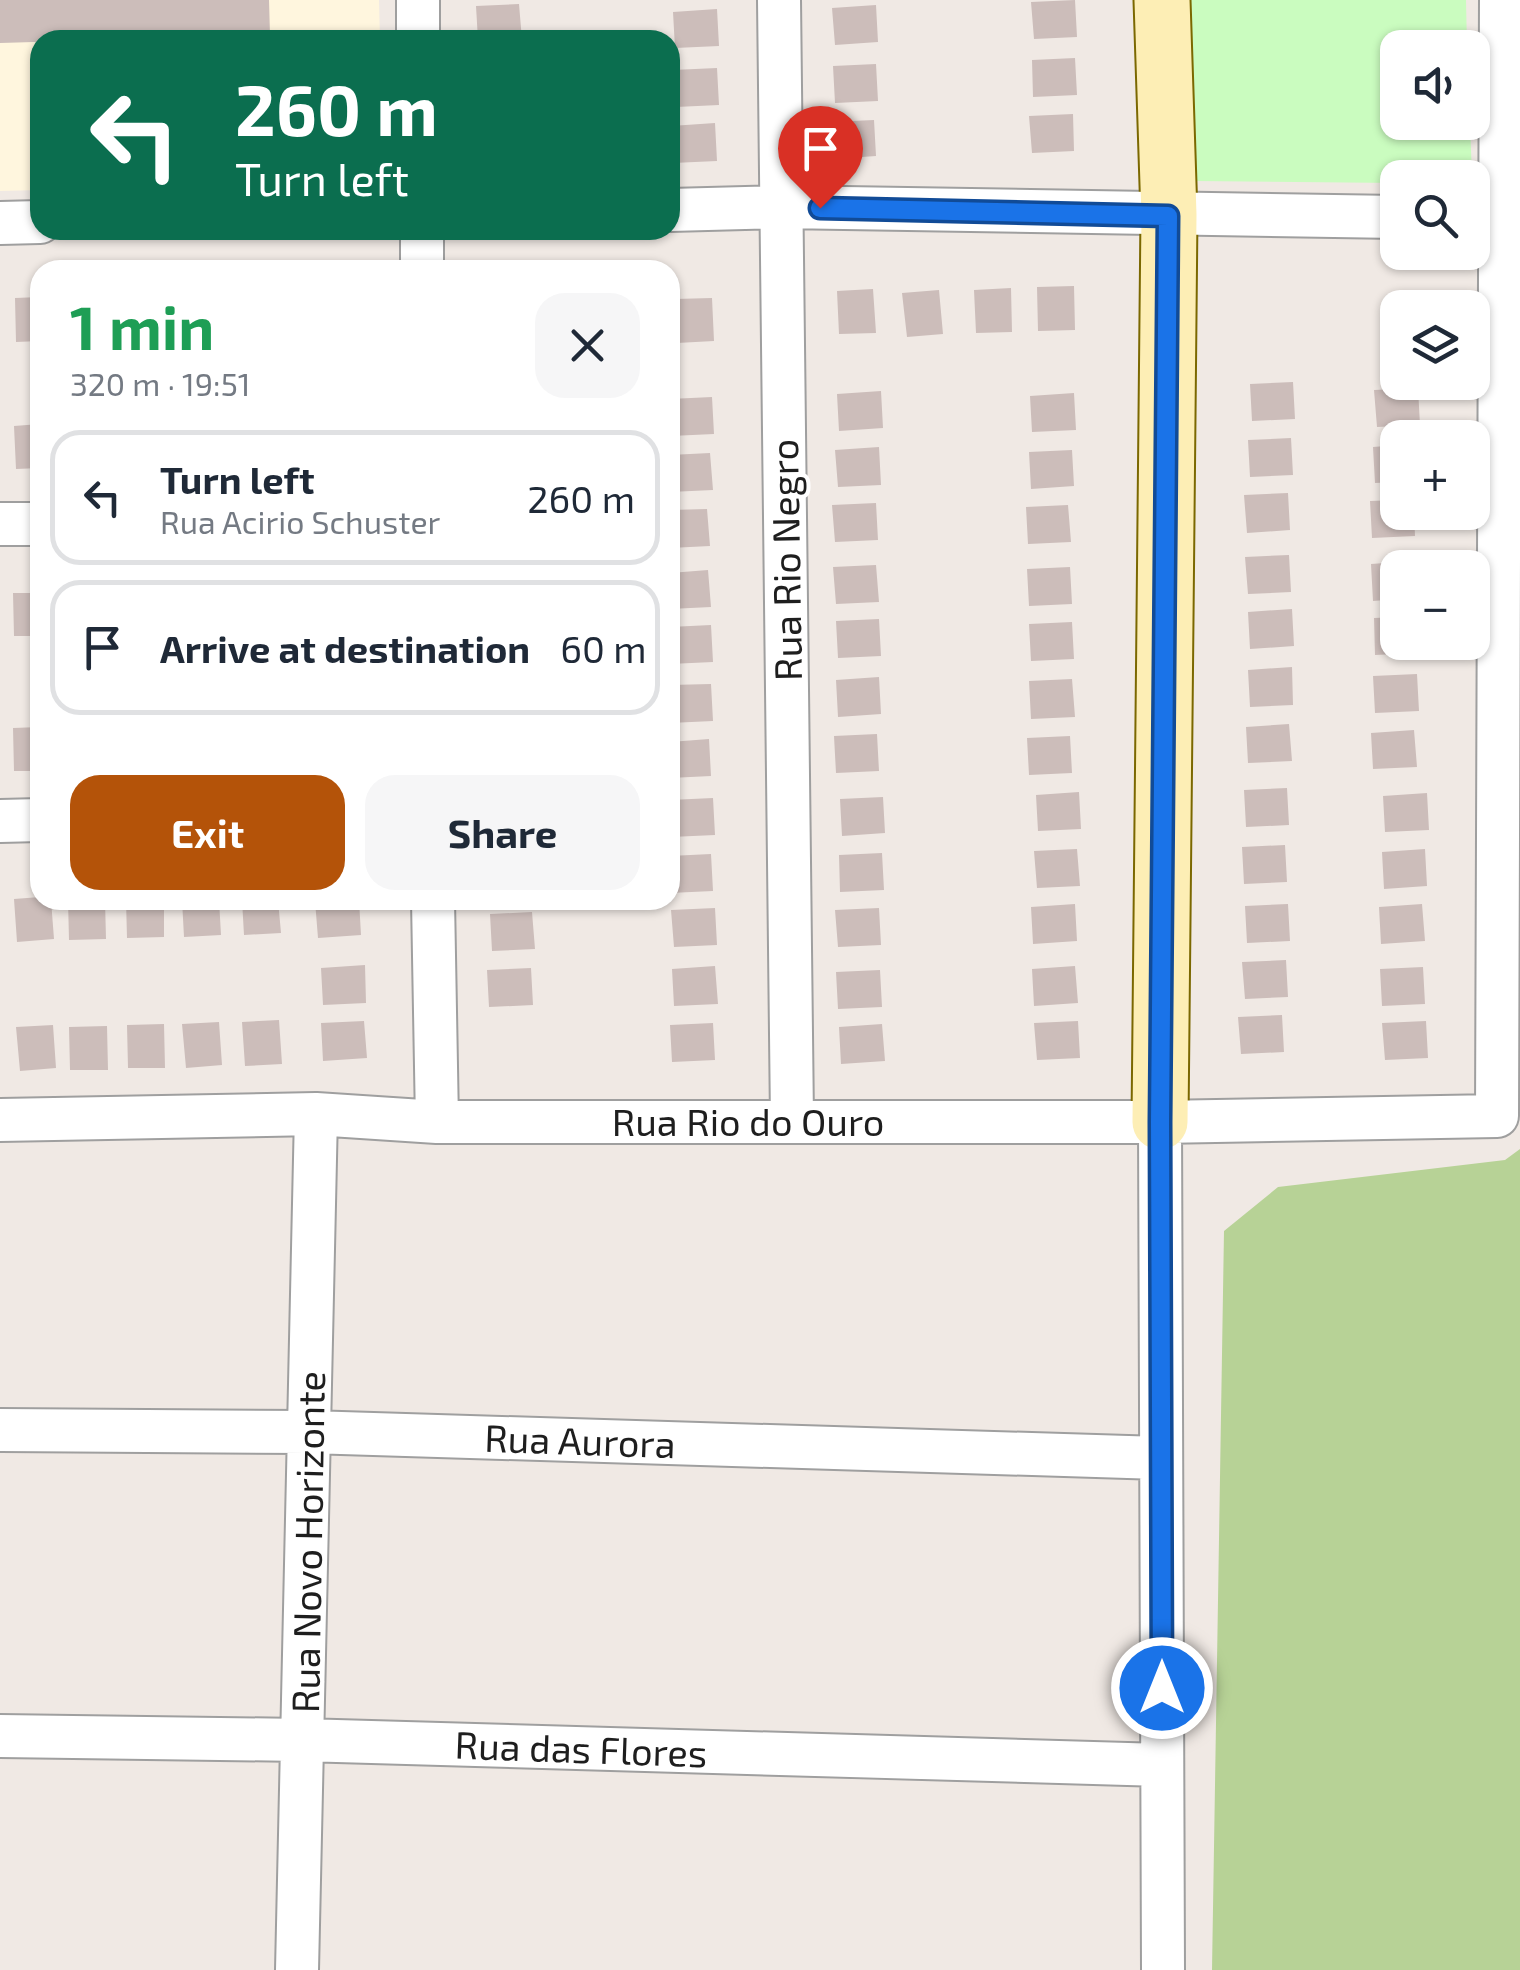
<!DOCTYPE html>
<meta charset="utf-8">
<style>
body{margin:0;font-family:"Exo 2",sans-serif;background:#f6f6f7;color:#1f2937;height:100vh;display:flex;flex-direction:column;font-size:38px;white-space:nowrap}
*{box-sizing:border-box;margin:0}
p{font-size:32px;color:#747a83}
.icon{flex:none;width:55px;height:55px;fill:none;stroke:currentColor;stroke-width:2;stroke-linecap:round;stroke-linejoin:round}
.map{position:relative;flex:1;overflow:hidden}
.panel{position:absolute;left:30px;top:260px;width:650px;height:650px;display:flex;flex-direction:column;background:#fff;border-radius:30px;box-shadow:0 2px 8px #0004}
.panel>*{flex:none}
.guide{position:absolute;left:30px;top:30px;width:650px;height:210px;border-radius:30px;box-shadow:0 2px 8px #0004;background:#0b6e4f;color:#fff;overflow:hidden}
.fabs{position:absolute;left:1380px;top:30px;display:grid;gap:20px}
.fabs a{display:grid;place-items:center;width:110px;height:110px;border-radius:20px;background:#fff;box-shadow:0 2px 8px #0004;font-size:50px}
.pin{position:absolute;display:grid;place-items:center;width:85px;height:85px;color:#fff;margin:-102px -42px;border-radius:50% 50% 50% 0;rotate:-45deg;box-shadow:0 0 10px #0007}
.pin .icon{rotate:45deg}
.me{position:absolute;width:110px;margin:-55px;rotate:0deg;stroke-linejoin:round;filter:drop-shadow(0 0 8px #0008)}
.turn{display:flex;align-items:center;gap:35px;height:210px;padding:0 40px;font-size:45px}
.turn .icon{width:130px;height:130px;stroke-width:2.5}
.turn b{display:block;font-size:70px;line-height:85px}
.round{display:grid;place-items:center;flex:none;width:105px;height:105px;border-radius:30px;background:#f6f6f7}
.headline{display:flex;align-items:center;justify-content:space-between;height:170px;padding:0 40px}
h1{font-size:60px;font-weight:700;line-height:75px;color:#1e9e55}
.action{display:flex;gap:20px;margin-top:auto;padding:20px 40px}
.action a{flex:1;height:115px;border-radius:30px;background:#b45309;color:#fff;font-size:40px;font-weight:700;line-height:115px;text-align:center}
.action a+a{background:#f6f6f7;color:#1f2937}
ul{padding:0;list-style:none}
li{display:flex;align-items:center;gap:30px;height:135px;margin:0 20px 15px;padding:0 20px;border:5px solid #e0e1e3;border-radius:30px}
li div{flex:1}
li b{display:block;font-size:38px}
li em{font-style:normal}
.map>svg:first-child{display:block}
</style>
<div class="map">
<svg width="1520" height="1970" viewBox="0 0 1520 1970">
<rect width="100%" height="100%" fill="#f0e9e4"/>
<!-- education -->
<path fill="#fff6de" d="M0,0H379L380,40H40V190L0,191Z"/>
<!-- forest -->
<path fill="#b7d296" d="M1520,1149V1970H1212L1224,1231L1278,1187L1505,1160Z"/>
<!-- park -->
<path fill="#cafcbf" d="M1191,0H1466L1467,47L1398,48V122L1470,123L1472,177L1398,178L1397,183L1194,181Z"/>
<!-- building -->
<path fill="#ccbdba" d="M0,0H269L270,35L0,43Z
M1075,0L1077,37L1034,39L1031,2Z
M519,4L522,40H478L476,6Z
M876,5L878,42L835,45L832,8Z
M717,9L719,46L675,48L673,12Z
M1075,58L1077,95L1033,97L1032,60Z
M876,64L878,101L835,103L833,66Z
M717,68L719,105L676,107L673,70Z
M1073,114L1074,151L1032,153L1029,116Z
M874,120L876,156L833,159L830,122Z
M715,123L717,161L673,163L671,126Z
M1074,286L1075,330L1038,331L1037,287Z
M1011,288L1012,332L976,333L974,290Z
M873,289L876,333L839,334L837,291Z
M939,290L943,334L907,337L902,293Z
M40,297V341L16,342L15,298Z
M712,298L714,341L677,343L675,299Z
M1293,382L1295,419L1252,421L1250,384Z
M1418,388L1420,425L1377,427L1374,390Z
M881,391L883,428L839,431L837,394Z
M1074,393L1076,430L1032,432L1030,396Z
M712,397L714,434L671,436L670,399Z
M40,424V468L16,469L14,426Z
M1291,438L1293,475L1250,477L1248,440Z
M1398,445V482L1375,483L1373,447Z
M879,447L881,485L838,487L835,450Z
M1072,450L1074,486L1031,489L1029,452Z
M710,453L713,490L670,492V455Z
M1288,493L1290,530L1247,533L1244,495Z
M1398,500V512H1414L1415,536L1372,538L1370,501Z
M876,503L878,540L835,542L832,505Z
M1068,505L1071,542L1028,544L1026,507Z
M707,509L710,546L670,548V510Z
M1289,555L1291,592L1248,594L1245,557Z
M1414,561V568H1398V599L1373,601L1371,564Z
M876,565L879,602L836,604L833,567Z
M1070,567L1072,604L1029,606L1027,569Z
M708,570L711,607L670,609V573Z
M13,593H40V636H14Z
M1292,609L1294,646L1250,649L1248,612Z
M1398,617V642H1418L1419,653L1375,655L1374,618Z
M879,619L881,656L838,658L836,621Z
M1072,622L1074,659L1031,661L1029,624Z
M711,625L713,662L670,664V627Z
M1292,667L1293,705L1250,707L1248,670Z
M1417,674L1419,711L1375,713L1373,676Z
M879,677L881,714L838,717L836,680Z
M1072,679L1075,717L1031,719L1029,681Z
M711,684L713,721L670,723V685Z
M1289,724L1292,761L1248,763L1246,727Z
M40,727V771H14L13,728Z
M1414,730L1417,767L1373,769L1371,733Z
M877,734L879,771L836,773L834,736Z
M1070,736L1072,773L1029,775L1027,738Z
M709,739L711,776L670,778V742Z
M1287,788L1289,825L1246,827L1244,790Z
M1079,792L1081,829L1038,831L1036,795Z
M1427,793L1429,830L1385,832L1383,796Z
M883,797L885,833L842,836L840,799Z
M713,798L715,835L671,837L670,800Z
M1285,845L1287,882L1244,884L1242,847Z
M1077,849L1080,886L1037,888L1034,851Z
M1425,849L1427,886L1384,889L1382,852Z
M882,853L884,890L840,892L839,855Z
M711,854L713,891L670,893V856Z
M40,897V900H51L54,939L17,942L14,899Z
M68,900H105L106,939L69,940Z
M126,900H164V937L127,938Z
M182,900H219L221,935L184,937Z
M242,900H278L281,933L244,935Z
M359,900L361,935L318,938L315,901Z
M1075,904L1077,941L1033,944L1031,907Z
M1288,904L1290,941L1247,943L1245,906Z
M1422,904L1425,941L1381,944L1379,907Z
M715,908L717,945L674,947L671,910Z
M879,908L881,945L838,947L835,910Z
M532,912L535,949L492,951L490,914Z
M1286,960L1288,997L1245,999L1242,962Z
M365,965L366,1003L323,1005L321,968Z
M715,966L718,1004L674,1006L672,969Z
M1075,966L1078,1003L1034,1006L1032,969Z
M1423,967L1425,1004L1382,1006L1380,969Z
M531,968L533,1005L489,1007L487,970Z
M880,970L882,1007L838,1009L836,972Z
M1282,1015L1284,1052L1241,1054L1238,1017Z
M279,1020L282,1064L245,1066L242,1022Z
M364,1021L367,1058L323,1061L321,1023Z
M1078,1021L1080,1058L1037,1060L1034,1023Z
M1426,1021L1428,1058L1385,1060L1382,1023Z
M219,1022L222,1065L186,1068L182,1024Z
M713,1023L715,1060L672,1062L670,1025Z
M164,1024L165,1068H128L127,1025Z
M882,1024L885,1061L841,1064L839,1027Z
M53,1025L56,1068L20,1071L16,1027Z
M107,1026L108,1070H70L69,1027Z"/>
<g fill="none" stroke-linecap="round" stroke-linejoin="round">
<!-- street casing -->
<g stroke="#9f9f9f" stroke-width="46">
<path id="street" d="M418,0V40
M779,0L792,1120
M670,210L781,207L1398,217
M0,223L40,222
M422,230V270
M0,524H40
M0,821L40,820
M433,900L437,1122
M0,1120L316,1114L437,1122H1160L1497,1116L1501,0
M1160,1122L1163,1970
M0,1430L309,1432L1160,1458
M0,1736L302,1740L1162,1765
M297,1970L316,1114"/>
</g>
<!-- secondary casing -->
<g stroke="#7b6800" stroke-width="59">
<path id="secondary" d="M1160,1122L1169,215L1162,0"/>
</g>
<!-- street -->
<use href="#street" stroke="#fff" stroke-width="42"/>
<!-- secondary -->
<use href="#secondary" stroke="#fdeeb5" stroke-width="55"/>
</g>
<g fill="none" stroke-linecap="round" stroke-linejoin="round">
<!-- route casing -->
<g stroke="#114b97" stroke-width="25">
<path id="route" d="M820,208L1168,216L1160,1122L1162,1688"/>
</g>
<!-- route -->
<use href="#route" stroke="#1a73e8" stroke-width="18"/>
</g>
<g text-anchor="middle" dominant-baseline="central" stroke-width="8" stroke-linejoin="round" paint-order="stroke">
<!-- street labels -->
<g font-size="38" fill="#1e1e1e" stroke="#fff">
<text transform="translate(785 560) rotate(-91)">Rua Rio Negro</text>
<text x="748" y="1121">Rua Rio do Ouro</text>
<text transform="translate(580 1440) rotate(2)">Rua Aurora</text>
<text transform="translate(307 1542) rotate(-89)">Rua Novo Horizonte</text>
<text transform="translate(581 1748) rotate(2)">Rua das Flores</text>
</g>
</g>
</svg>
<div class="fabs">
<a><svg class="icon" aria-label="sound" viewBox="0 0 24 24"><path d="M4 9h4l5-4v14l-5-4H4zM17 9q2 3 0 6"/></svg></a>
<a><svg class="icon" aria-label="search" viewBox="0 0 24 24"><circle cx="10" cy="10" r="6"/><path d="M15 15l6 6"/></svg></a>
<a><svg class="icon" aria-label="layers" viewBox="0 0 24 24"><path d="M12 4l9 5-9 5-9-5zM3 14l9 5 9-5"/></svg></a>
<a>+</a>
<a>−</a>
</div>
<div class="pin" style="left:820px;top:208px;background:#d93025"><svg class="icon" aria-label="arrive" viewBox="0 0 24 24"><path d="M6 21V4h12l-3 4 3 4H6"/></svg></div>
<svg class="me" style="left:1162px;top:1688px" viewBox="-20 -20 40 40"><circle r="17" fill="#1a73e8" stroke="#fff" stroke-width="3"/><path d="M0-11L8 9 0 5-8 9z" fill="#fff"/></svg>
<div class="guide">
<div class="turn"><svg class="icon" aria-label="left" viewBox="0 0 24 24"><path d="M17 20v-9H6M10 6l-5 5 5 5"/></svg><div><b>260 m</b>Turn left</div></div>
</div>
<section class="panel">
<div class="headline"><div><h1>1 min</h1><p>320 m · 19:51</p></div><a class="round"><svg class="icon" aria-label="close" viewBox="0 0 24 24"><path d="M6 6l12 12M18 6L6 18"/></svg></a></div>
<ul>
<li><svg class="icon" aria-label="left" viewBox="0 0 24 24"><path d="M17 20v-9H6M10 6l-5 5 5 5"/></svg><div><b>Turn left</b><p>Rua Acirio Schuster</p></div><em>260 m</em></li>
<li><svg class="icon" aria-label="arrive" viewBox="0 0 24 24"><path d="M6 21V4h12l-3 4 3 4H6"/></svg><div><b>Arrive at destination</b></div><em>60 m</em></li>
</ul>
<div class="action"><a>Exit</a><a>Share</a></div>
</section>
</div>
